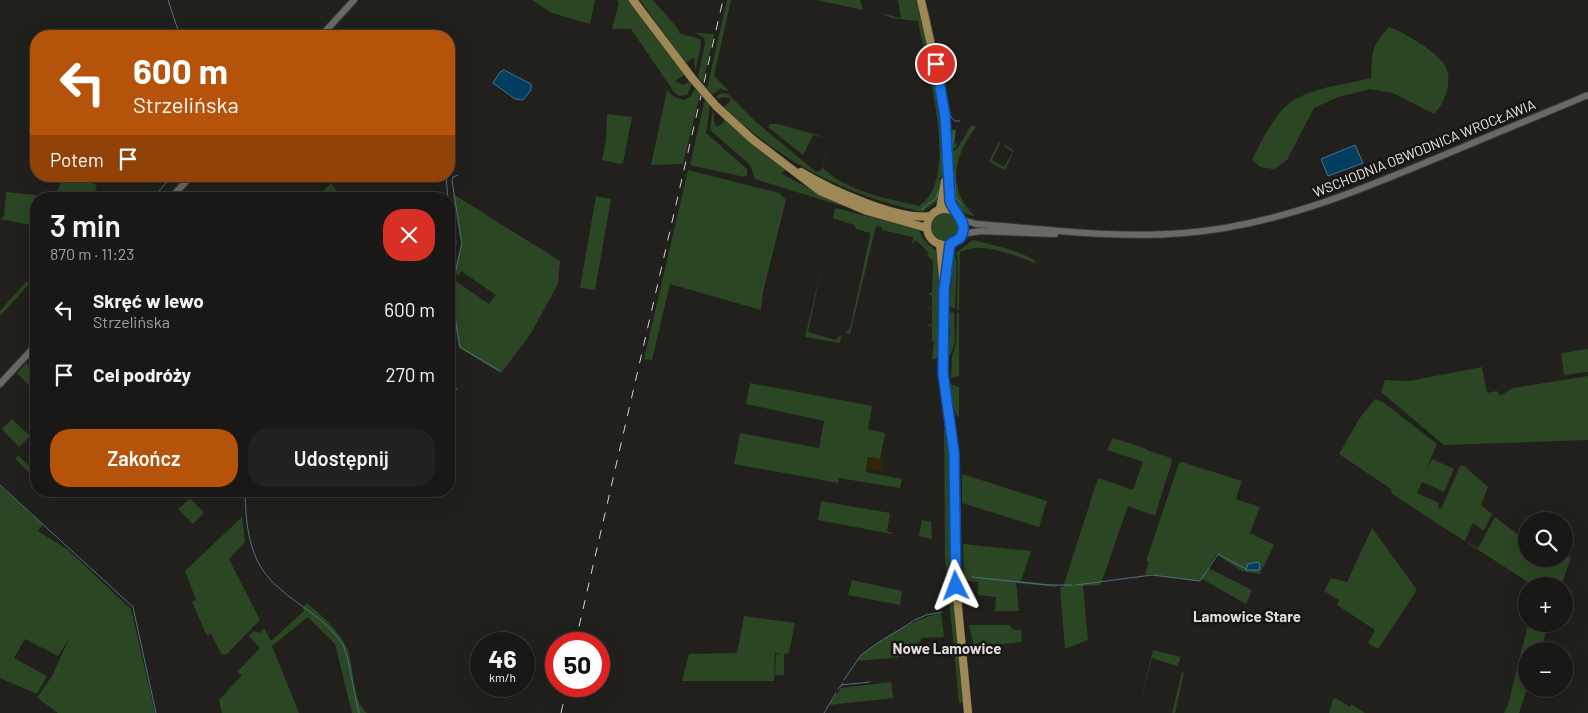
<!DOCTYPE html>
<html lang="pl">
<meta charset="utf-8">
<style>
body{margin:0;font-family:Barlow,sans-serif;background:#22211f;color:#f1f3f6;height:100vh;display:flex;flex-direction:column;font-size:19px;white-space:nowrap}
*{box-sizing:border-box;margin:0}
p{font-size:16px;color:#9fa0a1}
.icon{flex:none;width:28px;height:28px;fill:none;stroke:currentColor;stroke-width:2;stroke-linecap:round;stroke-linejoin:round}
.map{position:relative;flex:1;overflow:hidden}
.panel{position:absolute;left:30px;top:192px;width:425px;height:305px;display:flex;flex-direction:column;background:#191816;border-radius:20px;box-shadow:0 5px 20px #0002,0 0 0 1px #373735}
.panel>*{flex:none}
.hud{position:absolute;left:30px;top:30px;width:425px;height:152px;border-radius:20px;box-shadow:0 5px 20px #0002,0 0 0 1px #373735;background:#b45309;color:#fff;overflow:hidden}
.tools{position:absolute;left:1518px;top:512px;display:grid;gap:10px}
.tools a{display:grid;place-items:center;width:55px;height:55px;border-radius:50%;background:#191816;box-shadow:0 5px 20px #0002,0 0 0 1px #373735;font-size:25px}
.speed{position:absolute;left:470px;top:632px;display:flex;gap:10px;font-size:25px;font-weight:700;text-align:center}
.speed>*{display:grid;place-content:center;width:65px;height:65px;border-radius:50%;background:#191816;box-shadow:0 5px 20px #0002,0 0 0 1px #373735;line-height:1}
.speed small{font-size:12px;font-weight:400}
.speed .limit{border:8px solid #d22;background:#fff;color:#111}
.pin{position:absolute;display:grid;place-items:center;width:42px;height:42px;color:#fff;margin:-21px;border:2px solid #fff;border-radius:50%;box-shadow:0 1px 5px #0007}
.me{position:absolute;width:55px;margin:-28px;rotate:357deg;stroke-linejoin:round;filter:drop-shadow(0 0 4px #0008)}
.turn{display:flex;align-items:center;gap:18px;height:105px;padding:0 20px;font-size:22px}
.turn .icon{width:65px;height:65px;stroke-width:2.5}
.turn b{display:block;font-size:35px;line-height:42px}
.then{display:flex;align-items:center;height:48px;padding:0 20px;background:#0003;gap:10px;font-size:19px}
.round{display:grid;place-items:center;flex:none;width:52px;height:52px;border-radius:20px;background:#22211f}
.head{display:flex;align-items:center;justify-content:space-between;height:85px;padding:0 20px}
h1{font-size:30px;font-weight:600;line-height:38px}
.button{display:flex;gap:10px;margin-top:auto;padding:10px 20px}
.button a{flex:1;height:58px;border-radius:20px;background:#b45309;color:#fff;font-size:20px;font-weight:600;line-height:58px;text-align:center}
.button a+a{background:#22211f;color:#f1f3f6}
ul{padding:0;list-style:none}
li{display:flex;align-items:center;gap:15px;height:65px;padding:0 20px}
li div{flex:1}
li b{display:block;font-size:19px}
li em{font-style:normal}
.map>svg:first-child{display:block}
</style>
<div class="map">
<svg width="1588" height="713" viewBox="0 0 1588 713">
<rect width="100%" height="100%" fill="#21201d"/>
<!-- education -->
<path fill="#2d2616" d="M357,189L366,199H345Z"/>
<!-- green -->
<path fill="#2b4622" d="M532,0H595L590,24L552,13Z
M617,0H630L686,74L675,81L683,85L690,82L692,84L687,95L679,96L674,92L631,29H612L619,2Z
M640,0H653L679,30V33L700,39L701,46L695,72L694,57L686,63Z
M727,0H731L714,76L729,91L720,89L713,94L707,88Z
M816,0H860L863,10Z
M898,0H918C932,57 951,118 943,176L938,179L942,180L940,199L922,212C844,194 782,163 724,107L731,100L729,98L723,97L718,99L716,97L721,93L728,94L756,122L816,172L822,170L830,139L813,135L803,155L768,127L770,124H779L830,139L823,168C848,192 885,198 919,206C962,179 925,63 918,21L891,18L880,13L901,18Z
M1389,27C1404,32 1439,53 1446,67C1453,82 1444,105 1434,114L1393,93L1370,89L1338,97L1314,108L1287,160L1274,169L1260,167L1252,160C1262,140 1275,112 1294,100C1316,87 1346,84 1371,78C1373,51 1369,49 1389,27Z
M696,33L714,34L703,82L698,77L705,43L704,38Z
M695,89L700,94L683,164L651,165L667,90L674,97L684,100L691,96Z
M705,99L710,105L706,133L747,169V175L744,177L690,165Z
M713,108L714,121L716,127L724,123L722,116L794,175L785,170L782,174L839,204L900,224L755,179L750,165L710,130Z
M607,114L632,117L623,163L620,164L602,160L606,140Z
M971,125L976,127C953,156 947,190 975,216C946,213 950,173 950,152L957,149Z
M956,129L955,143L958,144L954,149H948L949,134L952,130Z
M999,141L1000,144L992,160L1004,167L1013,152L1005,147L1004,144L1014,151L1005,170L989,162Z
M688,170L779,193L786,200L763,292L761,310L670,284L652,360L644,359Z
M63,176H83L92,180L91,182L97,185L92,199H36V226L0,219L4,217L6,192L55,197Z
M324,176H339L331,184L345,199H319L316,197L331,184Z
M453,194L560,261L558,284L530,335L501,373L459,348L451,303L452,281L457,282L489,304L496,295L461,271L459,276L454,273L461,244Z
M596,196L611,199L595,290L580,288Z
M835,208L918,229L925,241L936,251L940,286L938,356L936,359H932L934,342L932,341V326H926L932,324V309H926L932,308V295H929V293L932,292L933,261L927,255L929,253L916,240L912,244L913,237L882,230V227L876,226L850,334L845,333L850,329L870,236V233L856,229L854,225L833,218Z
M931 227a15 15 0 1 1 30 0a15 15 0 1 1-30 0Z
M973,240C986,243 1032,253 1037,264C1013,255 983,241 960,252L959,310L957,309L958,261L956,253Z
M954,256L957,261L955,309L949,306Z
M822,266L808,332L835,340L841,335L840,343L805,337Z
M27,281L29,284L0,316V311Z
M954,312L955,343L950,355L947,354L950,333L949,313Z
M957,313H959V376L951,378L952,356L956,344Z
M1588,349V372L1564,375L1561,353Z
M26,363L36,375V393L17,373Z
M1482,367L1487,393L1497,391L1500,396L1513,388L1588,376V440L1444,445L1381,392L1385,380L1409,381Z
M750,383L872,406L868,429L885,433L880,459L868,457L866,472L902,479L900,488L839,478L838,483L734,464L740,433L819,448L824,421L746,404Z
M950,384L959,387V419L953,407Z
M1375,399L1383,402L1437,444L1424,474L1432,459L1454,469L1444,492L1422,482L1417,493L1439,503L1438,508L1441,509L1460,466L1463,465L1488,487L1481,505L1492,514L1484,531L1473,523L1465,541L1478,548L1495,517L1526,541V559H1564V552L1571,558L1561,586H1534L1392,494L1391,489L1339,454L1359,419Z
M12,419L30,436L19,447L2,429Z
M947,429L950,443L958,654L963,703H959L945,556L944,430Z
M1113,438L1147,449V450L1171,458L1172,461L1155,516L1128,506L1102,581L1100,585L1083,586L1088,640L1065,649L1060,587H1063L1098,478L1133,490L1143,462L1107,450Z
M18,455L35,472L32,475L15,459Z
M1182,462L1242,481L1236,499L1260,507L1250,533L1274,545L1260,574L1242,571L1216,554L1208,568L1252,590L1246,604L1202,579L1198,581L1145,574L1149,562L1146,561L1179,463Z
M962,474L1047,501L1039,527L962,503Z
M0,486L43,525L38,531L68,550L131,609L155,713H58L39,699L37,698L52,676L70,637L58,656L25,639L14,658L47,676L37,694L0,678Z
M190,498L204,513L193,524L178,509Z
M821,501L890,513L887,531L893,533L892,534L818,520Z
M242,517L245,542L229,559L260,620L227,654L222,655L211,634L207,636L192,602L196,600L185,571Z
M922,520L931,522L932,539L919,536Z
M1372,528L1417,590L1378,649L1368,643L1375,630L1337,605L1339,600L1324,591L1331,578L1347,582Z
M963,544L1031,551L1021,581L1058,585L1057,587L1016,583L1019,611H995L996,597L978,595V582L964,580Z
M852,580L902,591L900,605L848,595Z
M307,603C322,616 340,631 348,650C355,669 351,700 367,713H352L335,644L308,617L272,646L299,713H222L219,700L242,675L237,672L260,648L249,636L254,631L260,633L264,628L271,641L304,611L303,607Z
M941,613L944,637L922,638L910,656L858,661C864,646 923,615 941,613Z
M744,616L795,623L789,653L784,654V675H775L776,654L782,653H775L774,681H682L689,654L737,653Z
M1528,624H1549L1540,651H1526L1527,689L1519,713H1504L1508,705Z
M969,625H1010L1013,630H1021L1022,642L974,647Z
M1153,650L1181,657L1177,666L1152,658L1138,713Z
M1182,672L1184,673L1175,713H1172Z
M891,682L893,698L829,705L841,688Z
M1336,698L1350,707L1351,704L1365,713H1329L1333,699Z"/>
<!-- sand -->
<path fill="#2f2705" d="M868,457L884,460L882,471L866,468Z"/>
<!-- water -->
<path fill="#033d61" stroke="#49728a" d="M504,70L531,84V90L523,100L515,99L493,83L500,72Z
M1355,145L1363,163L1328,176L1321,159Z
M1257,562L1260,564L1259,570H1246L1248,564Z"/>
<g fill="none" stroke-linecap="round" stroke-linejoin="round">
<!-- stream -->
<path stroke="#49728a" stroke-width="1" d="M168,0L180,36
M928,12L947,100
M948,104L951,117L955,121H960
M952,147L954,131
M952,152L956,198L963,206
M446,176L448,199
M152,199L172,176
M449,203L450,209
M922,209L936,198L939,190
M449,274L456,243L452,215
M455,274L462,243L452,181L453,177L458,175
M453,280L452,299L460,347L500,371
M449,387L457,389
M0,485L133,607L156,713
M245,491C246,528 249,563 279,588C301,608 324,617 342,643C348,652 355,698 359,713
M972,577L1048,585H1072
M1076,585L1152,575L1200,581L1218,554L1246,569
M913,621L926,615L942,612
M884,639L912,622
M844,680L861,655L882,640
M841,685L870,682
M838,689L843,683
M824,713L836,693"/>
<!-- minor casing -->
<g stroke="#3d3b39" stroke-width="8">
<path id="minor" d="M321,36L354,0
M170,199L191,176
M963,220L976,224C1046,229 1114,239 1184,233C1276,226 1361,190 1444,155C1492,135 1540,115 1588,95
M962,234L981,231L1055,234
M0,384L36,345"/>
</g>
<!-- major casing -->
<g stroke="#3d3b39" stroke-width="9">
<path id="major" d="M633,0L692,78
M921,0L944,104L946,169L953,210
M716,106L752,139L820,191L867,211L927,228
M801,172C829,189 898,221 930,216
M927 227a18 18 0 1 1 36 0a18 18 0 1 1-36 0Z
M940,209L945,181
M940,244L944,289L943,381L954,453L955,575L968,713
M947,275L950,244"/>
</g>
<!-- minor -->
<use href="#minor" stroke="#6b6966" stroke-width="6"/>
<!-- major -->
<use href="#major" stroke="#9e8856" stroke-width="8"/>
<!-- rail -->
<path stroke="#d3d2d0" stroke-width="1" stroke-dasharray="9 9" stroke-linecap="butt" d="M575,644L723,0
M561,713L567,686"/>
<!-- major-bridge casing -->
<g stroke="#3d3b39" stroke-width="9" stroke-linecap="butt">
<path id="major-bridge" d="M692,78L716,106"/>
</g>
<!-- major-bridge -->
<use href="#major-bridge" stroke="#9e8856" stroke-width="8"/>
</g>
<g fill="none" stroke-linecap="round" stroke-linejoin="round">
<!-- route casing -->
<g stroke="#114b97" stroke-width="12">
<path id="route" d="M936,64L945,116L950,201C954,214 970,222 960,238L950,244L944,290L943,373L954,453L956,586"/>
</g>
<!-- route -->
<use href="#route" stroke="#1a73e8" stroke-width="9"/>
</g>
<g text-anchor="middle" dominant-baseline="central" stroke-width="5" stroke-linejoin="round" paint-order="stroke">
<!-- street labels -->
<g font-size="14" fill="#edecea" stroke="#181614">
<text transform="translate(1424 148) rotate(-22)">WSCHODNIA OBWODNICA WROCŁAWIA</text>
</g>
<!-- neighbourhood labels -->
<g font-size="15" font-weight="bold" fill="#dedcd8" stroke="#181614">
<text x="1247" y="616">Lamowice Stare</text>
<text x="947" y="648">Nowe Lamowice</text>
</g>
</g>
</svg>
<div class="tools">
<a><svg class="icon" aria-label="search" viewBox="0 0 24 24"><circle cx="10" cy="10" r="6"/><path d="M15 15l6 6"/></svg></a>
<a>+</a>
<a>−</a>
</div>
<div class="speed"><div>46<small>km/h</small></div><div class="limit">50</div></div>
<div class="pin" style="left:936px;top:64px;background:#d93025"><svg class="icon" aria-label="arrive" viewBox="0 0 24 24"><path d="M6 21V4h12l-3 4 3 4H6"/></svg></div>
<svg class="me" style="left:956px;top:586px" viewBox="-20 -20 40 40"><path d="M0-17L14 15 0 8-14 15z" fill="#1a73e8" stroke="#fff" stroke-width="4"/></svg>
<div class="hud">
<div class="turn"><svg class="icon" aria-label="left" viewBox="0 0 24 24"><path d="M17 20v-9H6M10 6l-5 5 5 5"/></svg><div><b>600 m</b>Strzelińska</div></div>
<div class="then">Potem<svg class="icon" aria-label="arrive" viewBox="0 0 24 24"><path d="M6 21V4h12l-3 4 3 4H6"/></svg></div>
</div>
<section class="panel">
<div class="head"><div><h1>3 min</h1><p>870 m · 11:23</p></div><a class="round" style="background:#d93025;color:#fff"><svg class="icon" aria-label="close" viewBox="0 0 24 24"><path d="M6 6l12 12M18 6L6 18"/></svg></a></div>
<ul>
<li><svg class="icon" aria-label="left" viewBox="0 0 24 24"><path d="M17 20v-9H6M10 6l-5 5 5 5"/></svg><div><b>Skręć w lewo</b><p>Strzelińska</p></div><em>600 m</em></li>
<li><svg class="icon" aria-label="arrive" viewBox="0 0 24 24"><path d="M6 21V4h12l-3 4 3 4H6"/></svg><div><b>Cel podróży</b></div><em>270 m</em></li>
</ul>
<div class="button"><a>Zakończ</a><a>Udostępnij</a></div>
</section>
</div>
